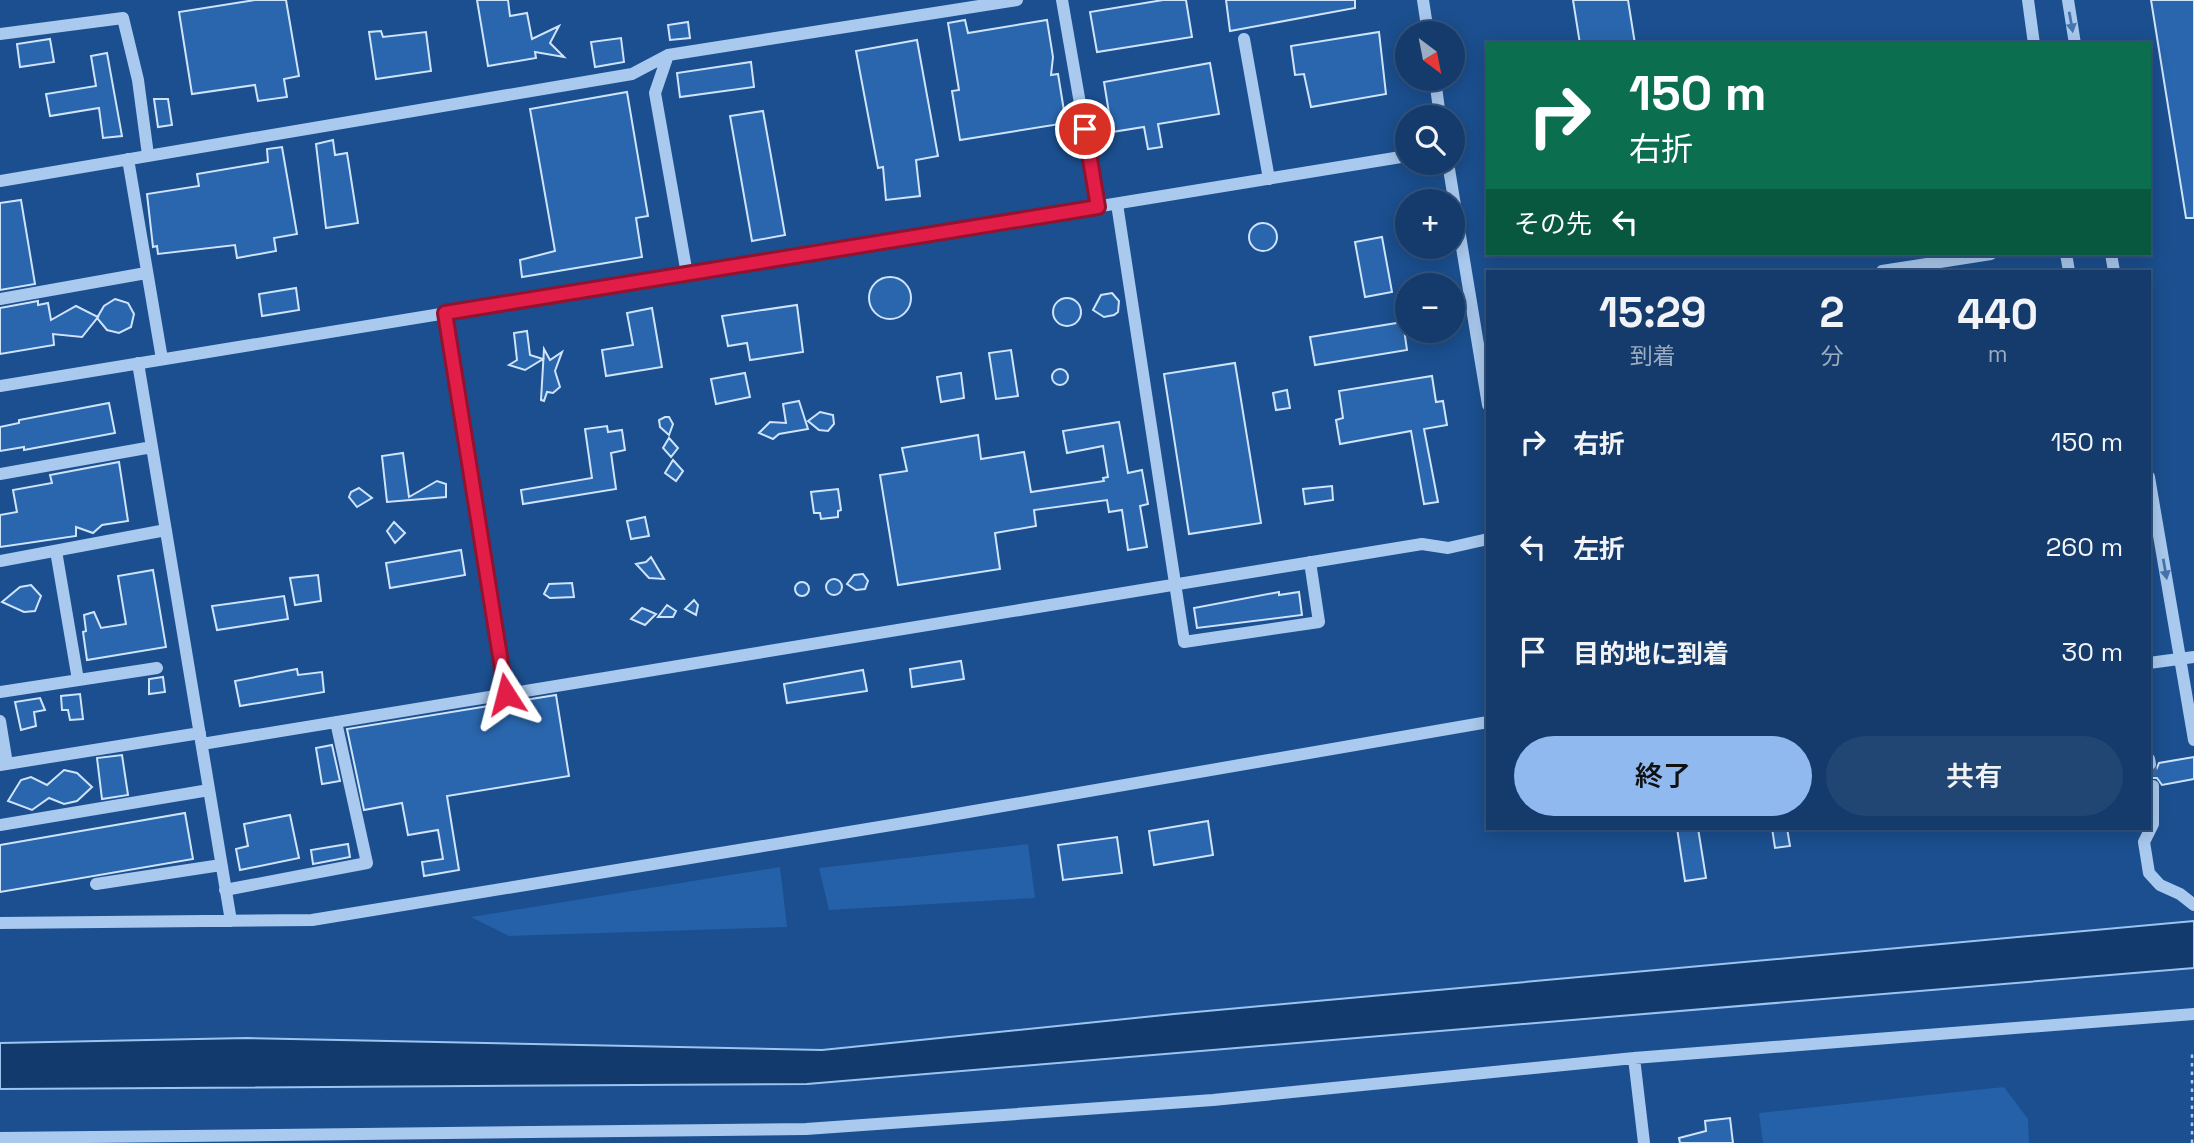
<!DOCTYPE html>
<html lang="ja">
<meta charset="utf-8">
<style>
body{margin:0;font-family:"Space Grotesk","Noto Sans JP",sans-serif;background:#214673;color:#f1f3f6;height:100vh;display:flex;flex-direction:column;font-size:26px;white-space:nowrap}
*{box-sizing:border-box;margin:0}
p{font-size:23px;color:#9dadc1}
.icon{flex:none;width:38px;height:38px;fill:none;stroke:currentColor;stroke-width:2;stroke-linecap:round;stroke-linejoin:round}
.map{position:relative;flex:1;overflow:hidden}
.sheet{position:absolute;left:1486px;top:270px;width:665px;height:560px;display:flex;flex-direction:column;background:#143b6b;border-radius:0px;box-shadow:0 4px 18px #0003,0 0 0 2px #33557e}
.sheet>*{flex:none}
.guide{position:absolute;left:1486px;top:42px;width:665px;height:214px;border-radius:0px;box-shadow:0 4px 18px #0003,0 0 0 2px #33557e;background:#0b6e4f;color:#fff;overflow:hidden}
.needle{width:46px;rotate:148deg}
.controls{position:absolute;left:1395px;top:21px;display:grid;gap:14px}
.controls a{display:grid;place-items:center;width:70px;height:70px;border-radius:50%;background:#143b6b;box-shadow:0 4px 18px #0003,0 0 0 2px #33557e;font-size:35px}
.pin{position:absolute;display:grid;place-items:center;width:60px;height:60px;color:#fff;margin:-30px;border:4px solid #fff;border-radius:50%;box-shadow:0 2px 7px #0007}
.me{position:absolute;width:77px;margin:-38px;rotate:351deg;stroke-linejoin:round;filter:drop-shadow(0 0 5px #0008)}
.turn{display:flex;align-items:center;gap:24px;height:147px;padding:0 28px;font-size:32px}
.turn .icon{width:91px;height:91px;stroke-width:2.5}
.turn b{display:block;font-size:49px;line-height:60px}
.then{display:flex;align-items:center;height:66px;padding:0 28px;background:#0003;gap:14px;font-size:26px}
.eta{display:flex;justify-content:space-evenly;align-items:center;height:119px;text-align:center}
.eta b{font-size:42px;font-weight:600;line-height:49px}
.primary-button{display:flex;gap:14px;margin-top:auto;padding:14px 28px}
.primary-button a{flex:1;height:80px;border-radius:42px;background:#90b9f0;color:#111;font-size:28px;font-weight:600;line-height:80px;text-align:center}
.primary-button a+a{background:#214673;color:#f1f3f6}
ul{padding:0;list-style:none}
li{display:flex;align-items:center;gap:21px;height:105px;padding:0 28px}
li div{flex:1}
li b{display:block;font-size:26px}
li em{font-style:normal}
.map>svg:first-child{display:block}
</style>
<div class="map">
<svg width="2194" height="1143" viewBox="0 0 2194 1143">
<rect width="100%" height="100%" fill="#1b4f8f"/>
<!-- green -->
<path fill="#2461a8" d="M1028,844L1035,898L829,910L819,868Z
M780,867L787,927L509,936L471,917Z
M2004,1087L2028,1119L2029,1143H1763L1759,1113Z"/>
<!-- water -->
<path fill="#123a6d" stroke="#9cc4f0" stroke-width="2" d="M2194,921V968L807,1084L0,1089V1043L247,1038L822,1050L1174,1014Z"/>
<!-- building -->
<path fill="#2a66ad" stroke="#cfe3fa" stroke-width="2" d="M255,0H286L299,76L284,79L287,97L258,101L255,85L192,94L179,12Z
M477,0H508L510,16L527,13L532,39L559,26L550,43L564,57L535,52L536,58L488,66Z
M1163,0H1186L1192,37L1097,52L1090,12Z
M1226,0H1355V8L1230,31Z
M1573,0H1628L1635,44H1580Z
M2151,0H2194V218H2186Z
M965,20L968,33L1047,20L1053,57L1051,75L1058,74L1066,123L960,140L952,91L959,90L948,23Z
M688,22L690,38L670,40L668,25Z
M381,31L383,37L426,32L431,71L376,79L369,32Z
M1379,32L1386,94L1311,107L1304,74L1295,75L1291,46Z
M621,38L624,62L595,67L591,42Z
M50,39L54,62L20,67L17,44Z
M917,40L938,156L916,160L920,196L886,200L883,167L878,168L856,51Z
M107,53L122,136L103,138L99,108L50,116L46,94L96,86L91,56Z
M751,62L754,87L680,97L677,73Z
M1210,63L1219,114L1158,124L1162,147L1148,149L1144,127L1112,132L1104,82Z
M627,92L648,216L636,218L642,257L522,277L520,260L555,251L530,109Z
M154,99H168L172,125L158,127Z
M763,111L785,235L752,241L730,116Z
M333,140L335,155L347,153L358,223L326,228L316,144Z
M282,147L297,234L274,238L276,251L237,258L235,245L158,254L157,246L153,247L147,194L199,186L197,174L268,162L267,149Z
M21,200L35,284L0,290V203Z
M1249 237a14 14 0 1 1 28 0a14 14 0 1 1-28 0Z
M1382,237L1392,292L1365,297L1355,242Z
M869 298a21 21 0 1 1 42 0a21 21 0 1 1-42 0Z
M296,288L299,310L262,316L259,294Z
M1112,293L1119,301L1118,312L1114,315L1104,317L1093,310L1101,295Z
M1053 312a14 14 0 1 1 28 0a14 14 0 1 1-28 0Z
M115,299L128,303L134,314L131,327L119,333L107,330L97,318L104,306Z
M38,301V305L48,303L51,320L76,306L98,317L82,337L53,334L54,345L0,354V308Z
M797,305L803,352L750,360L747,343L728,346L722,316Z
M652,308L662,367L606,376L602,350L633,345L627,313Z
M1403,322L1407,350L1315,365L1310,337Z
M527,331L530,355L543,359L525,370L509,365L517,360L514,333Z
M544,349L550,360L562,352L555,371L560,387L553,393L547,392L544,401L541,400Z
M1011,350L1018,396L996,399L989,353Z
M1235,363L1261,523L1189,534L1164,374Z
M1052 377a8 8 0 1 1 16 0a8 8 0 1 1-16 0Z
M745,373L750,397L716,404L711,379Z
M961,373L964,398L941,402L937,377Z
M1432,376L1436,402L1443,401L1447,425L1424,429L1438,502L1424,504L1411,431L1340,444L1336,420L1343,418L1339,391Z
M1287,390L1290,408L1276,410L1273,393Z
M799,401L808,429L779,434L773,439L759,433L770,422L786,423L783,404Z
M109,403L115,433L24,450V447L0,451V427L19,423V420Z
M820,412L833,415L834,424L828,431L819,430L808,421Z
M665,417H669L673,424L669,435L660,427L659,420Z
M1119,422L1128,473L1142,470L1148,504L1140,506L1147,547L1128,550L1122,510L1109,512L1107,500L1034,510L1036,526L995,533L1000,569L898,585L880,475L907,471L902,448L978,435L981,459L1024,452L1031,492L1104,481L1103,478L1108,477L1103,446L1067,453L1063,431Z
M607,426L608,432L622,430L625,450L611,453L616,489L523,504L521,490L592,478L585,429Z
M669,438L678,448L671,457L663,448Z
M403,453L409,497L437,481L446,484V497L387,502L382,456Z
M673,460L683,471L676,481L665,473Z
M119,462L128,521L102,525L93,533L76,527V536L0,547V515L17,512L13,490L52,483L50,475Z
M1332,486L1333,500L1305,504L1303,489Z
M359,488L372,498L357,507L349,497L351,492Z
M838,489L841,510L838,511V517L821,519L820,513H814L811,492Z
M645,517L649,536L631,539L627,521Z
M394,522L405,533L395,543L387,531Z
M461,550L465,575L390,588L386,563Z
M651,557L664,579L649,578L636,564L646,562Z
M153,570L166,647L87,660L83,632L86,631L84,615L94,612L101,628L126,624L118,576Z
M863,574L868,581L865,589L856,590L847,584L854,575Z
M318,575L321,601L295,605L290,578Z
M826 587a8 8 0 1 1 16 0a8 8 0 1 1-16 0Z
M795 589a7 7 0 1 1 14 0a7 7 0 1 1-14 0Z
M572,583L574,597L550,598L544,594L549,584Z
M31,585L41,596L35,611L24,612L2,602L20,587Z
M1279,592V595L1299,592L1302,615L1197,628L1194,608Z
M284,596L288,619L217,630L212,606Z
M694,600L698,605L696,615L685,609Z
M667,605L676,611L673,617H658Z
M642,608L656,614L645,625L631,619Z
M961,661L964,679L912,687L910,669Z
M297,669L298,675L322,672L324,692L240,706L235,681Z
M863,670L867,691L787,703L784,684Z
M163,677L165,692L149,694V679Z
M80,694L83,719L70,720L68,710H62L61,696Z
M556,695L569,776L447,796L459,870L424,876L422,862L443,859L438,830L408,835L402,803L364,810L347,729Z
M40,698L45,710L34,712L36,726L21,730L15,702Z
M332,745L340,781L322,784L316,748Z
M122,755L128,795L102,799L97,758Z
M2194,757V779L2162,785L2157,778H2149V773L2156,770L2159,763Z
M64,770L77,773L92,787L77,801L64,804L49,798L32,810L8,801L21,780L31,777L47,785Z
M185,813L193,859L0,892V845Z
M290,815L299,858L240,870L236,849L248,846L244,824Z
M1208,821L1213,855L1154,865L1149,831Z
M1677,828H1698L1706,878L1685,881Z
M1772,828H1787L1790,846L1775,848Z
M1117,837L1122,873L1063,880L1058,845Z
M348,844L350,857L313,864L311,850Z
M1730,1118L1733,1143H1680L1679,1138L1706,1131L1705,1121Z"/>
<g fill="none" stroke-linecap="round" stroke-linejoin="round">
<!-- minor-tunnel -->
<path stroke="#3d69a0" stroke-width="12" stroke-dasharray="12 6" stroke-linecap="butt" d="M2150,764L2153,786"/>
<!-- path -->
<path stroke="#a9c9ee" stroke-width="2.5" stroke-dasharray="3.5 5" stroke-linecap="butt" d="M2192,1143V1054"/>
<!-- minor -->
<path stroke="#a9c9ee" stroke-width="12" d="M1062,0L1098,207
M1423,0L1428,33
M2028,0L2034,44
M2068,0L2075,44
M0,34L123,18L138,80L148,155
M1244,39L1269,179
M668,55L655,93L687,274
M1435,79L1440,117
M128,159L162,359
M1448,163L1488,405
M0,181L632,74L668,55L1017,0
M1117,204L1184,642L1319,622L1310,562
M2066,254L2069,271
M2111,254L2114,271
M1882,271L1991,254
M0,299L146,273
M445,313L506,694
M138,363L231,921
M0,386L1407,156
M0,474L152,447
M2149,477L2194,740
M56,551L78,680
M0,561L166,530
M2149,663L2194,657
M0,692L157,668
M0,721L7,764
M202,744L1422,544L1448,548L1488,539
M2149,759L2150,764
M0,765L200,733
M2153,786V824L2144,842L2149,873L2160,885L2180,894L2194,905
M0,825L209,790
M96,884L221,865
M225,890L367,863L336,722
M0,923L312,920L928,819L1488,722
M1634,1058L1644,1143
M0,1138L806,1129L1213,1100L1634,1058L2194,1014"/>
</g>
<!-- one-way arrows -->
<defs><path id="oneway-solid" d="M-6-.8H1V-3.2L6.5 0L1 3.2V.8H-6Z" transform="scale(1.75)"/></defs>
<g fill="#4674ac">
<use href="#oneway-solid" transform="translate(2071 22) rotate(80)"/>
<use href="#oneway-solid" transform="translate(2165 569) rotate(80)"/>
</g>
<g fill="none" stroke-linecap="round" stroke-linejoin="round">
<!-- route casing -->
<g stroke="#92132f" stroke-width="18">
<path id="route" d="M506,694L445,313L1098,207L1085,129"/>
</g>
<!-- route -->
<use href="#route" stroke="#e11d48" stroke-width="12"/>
</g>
</svg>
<div class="controls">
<a><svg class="needle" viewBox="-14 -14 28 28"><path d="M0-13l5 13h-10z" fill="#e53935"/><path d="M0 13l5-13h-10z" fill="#9dadc1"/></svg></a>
<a><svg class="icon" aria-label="search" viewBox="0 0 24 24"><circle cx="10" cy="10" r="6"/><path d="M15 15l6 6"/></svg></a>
<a>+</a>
<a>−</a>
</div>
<div class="pin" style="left:1085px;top:129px;background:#d93025"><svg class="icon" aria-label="arrive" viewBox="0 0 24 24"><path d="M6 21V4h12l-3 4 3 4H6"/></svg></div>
<svg class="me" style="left:506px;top:694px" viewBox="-20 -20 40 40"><path d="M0-17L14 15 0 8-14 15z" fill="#e11d48" stroke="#fff" stroke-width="4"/></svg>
<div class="guide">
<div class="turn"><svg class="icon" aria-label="right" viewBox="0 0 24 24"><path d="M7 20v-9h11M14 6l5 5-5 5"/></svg><div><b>150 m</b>右折</div></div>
<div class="then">その先<svg class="icon" aria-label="left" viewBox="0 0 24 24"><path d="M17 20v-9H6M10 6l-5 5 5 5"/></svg></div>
</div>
<section class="sheet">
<div class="eta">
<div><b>15:29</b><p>到着</p></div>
<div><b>2</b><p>分</p></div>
<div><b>440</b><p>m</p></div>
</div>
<ul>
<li><svg class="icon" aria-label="right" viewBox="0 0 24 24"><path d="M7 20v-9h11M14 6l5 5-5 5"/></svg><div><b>右折</b></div><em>150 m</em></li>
<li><svg class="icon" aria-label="left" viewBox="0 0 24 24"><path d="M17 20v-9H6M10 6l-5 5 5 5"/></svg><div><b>左折</b></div><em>260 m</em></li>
<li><svg class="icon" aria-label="arrive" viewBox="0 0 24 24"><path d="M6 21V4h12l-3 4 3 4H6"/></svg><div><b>目的地に到着</b></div><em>30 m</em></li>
</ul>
<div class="primary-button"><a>終了</a><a>共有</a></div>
</section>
</div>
